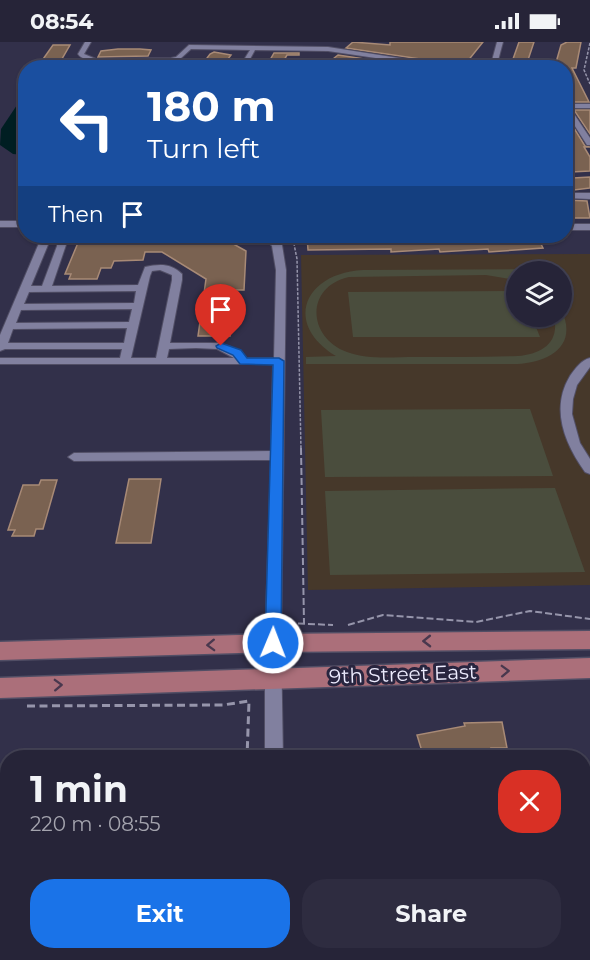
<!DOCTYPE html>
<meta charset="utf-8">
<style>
body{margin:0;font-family:Montserrat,sans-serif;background:#2e2c40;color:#f1f3f6;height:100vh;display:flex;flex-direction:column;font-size:22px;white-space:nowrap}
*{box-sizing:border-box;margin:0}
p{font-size:20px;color:#a4a4ae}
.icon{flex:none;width:33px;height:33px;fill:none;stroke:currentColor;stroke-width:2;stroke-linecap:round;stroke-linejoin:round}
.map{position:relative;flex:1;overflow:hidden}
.side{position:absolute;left:0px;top:708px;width:591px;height:210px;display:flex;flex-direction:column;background:#262438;border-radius:24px 24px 0 0;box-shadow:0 2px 4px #0004,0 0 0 2px #424153}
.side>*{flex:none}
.top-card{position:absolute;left:18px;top:18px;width:555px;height:183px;border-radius:24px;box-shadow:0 2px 4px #0004,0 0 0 2px #424153;background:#1a4fa0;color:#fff;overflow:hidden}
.controls{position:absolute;left:506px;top:219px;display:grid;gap:12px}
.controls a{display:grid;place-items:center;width:66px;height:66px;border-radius:50%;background:#262438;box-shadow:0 2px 4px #0004,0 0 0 2px #424153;font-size:30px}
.pin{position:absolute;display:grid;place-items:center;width:51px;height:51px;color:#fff;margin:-62px -26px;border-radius:50% 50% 50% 0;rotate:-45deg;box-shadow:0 0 6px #0007}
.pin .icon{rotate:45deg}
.me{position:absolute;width:66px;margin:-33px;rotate:1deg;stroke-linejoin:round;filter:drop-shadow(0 0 4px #0008)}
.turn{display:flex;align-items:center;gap:21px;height:126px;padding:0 30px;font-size:27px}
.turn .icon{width:78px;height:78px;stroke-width:2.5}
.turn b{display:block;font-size:42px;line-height:51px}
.then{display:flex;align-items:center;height:57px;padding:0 30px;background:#0003;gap:12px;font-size:22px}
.round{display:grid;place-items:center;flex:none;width:63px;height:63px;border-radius:24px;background:#2e2c40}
.overview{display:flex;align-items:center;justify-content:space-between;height:102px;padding:0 30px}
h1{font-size:36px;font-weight:700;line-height:45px}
.cta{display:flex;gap:12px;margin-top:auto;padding:12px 30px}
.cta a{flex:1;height:69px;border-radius:24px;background:#1a73e8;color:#fff;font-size:24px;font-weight:700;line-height:69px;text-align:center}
.cta a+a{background:#2e2c40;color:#f1f3f6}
.status{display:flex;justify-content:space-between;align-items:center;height:42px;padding:0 30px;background:#262438;direction:ltr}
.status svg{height:16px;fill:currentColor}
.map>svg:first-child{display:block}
</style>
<div class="status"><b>08:54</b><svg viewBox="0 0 49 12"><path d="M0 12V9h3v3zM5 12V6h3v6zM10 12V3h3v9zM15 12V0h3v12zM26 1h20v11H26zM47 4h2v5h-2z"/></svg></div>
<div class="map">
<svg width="590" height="918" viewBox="0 0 590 918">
<rect width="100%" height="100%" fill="#32304a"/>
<!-- education -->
<path fill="#46382a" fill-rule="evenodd" d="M590,212V543L308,548L301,213ZM516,230H561V274H516Z"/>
<!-- green -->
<path fill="#4a4d3d" d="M542,227L543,229L516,230V238L486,233L349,235C305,245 307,295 347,310C368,318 393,315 416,315C450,315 484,315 518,314C541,312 560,301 554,275L561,274V267C579,304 549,320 517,322H306V315L336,314C282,281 305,231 363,228Z
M516,249V274L532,275L540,295H353L348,250Z
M530,367L553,434L325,435L321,368Z
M555,446L585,530L330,533L325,449Z"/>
<!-- water -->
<path fill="#001e22" d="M25,51V113L13,112L0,103L1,87Z"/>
<!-- building -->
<path fill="#7a6251" stroke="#a88a76" stroke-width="1.5" d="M353,0L390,3V0H483L467,20L454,18V22L346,6Z
M519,0H534L528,18L513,17Z
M567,0H581L576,26H572L589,60H566V26L555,24L561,3Z
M53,3H70L62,17L78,24L51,25L41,20Z
M118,7H140L151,8L148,14L98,15L101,9Z
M214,10L231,13L222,25L201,24L210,12Z
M274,11H299V13H287L280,25H266Z
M338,13L425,26H364L333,21L337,17H333Z
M574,68H590V92Z
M566,73L585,104L590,105H584L590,115V129L571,130L566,119Z
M566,123L573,136L590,135V146L566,149Z
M566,158L587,159L590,176H566Z
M219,194L246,209L244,248H233L230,294H198L206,237L162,210H145L143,218L114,219L111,226H101L97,237H69L71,232H65L80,196Z
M307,194H537L543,206L489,210L488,207L440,210L439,207L391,210V207L308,208Z
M129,437H161L151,501H116Z
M41,438H57L43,487H36L34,494H12L15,488H8L23,443H39Z
M502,680L507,706H491L493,716H424L417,693L465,684L464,681Z"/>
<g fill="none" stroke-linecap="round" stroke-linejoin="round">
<!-- minor casing -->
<g stroke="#514e65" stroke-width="2">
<path id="minor" d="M85,0H91L84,12L96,17L171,16L176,15L189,3L328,5L463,26H444L328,9L255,8L245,26H239L250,8L191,7L180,17L171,20C152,20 88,27 78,12Z
M497,0H503L496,26H490Z
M566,62H590V66H570L590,96V103H587L566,70Z
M590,151V157L566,156V151Z
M0,179H26V185H0Z
M566,182H590V188H566Z
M42,194H55L67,200L52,244L138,243L145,225C159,222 171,221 182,232V238L170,301H218L231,305L247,316H274L276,228L272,204L263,194H273L282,203L286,228L281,601L283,716H265V601L271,418L74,419L68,415L74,411L271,409L273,322H0V316H120L122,307H5L0,309V293ZM50,198L57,201V204L42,244H31ZM160,228L172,233V238L156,316H131L150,234L152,229ZM136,249L134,261L24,262L29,250ZM132,267L129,280L16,281L21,268ZM127,286L124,301H8L13,287ZM196,306L217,307L234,316H167L169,307Z
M590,316V325L577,343L573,357L572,372L580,401L590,417V432L585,430C565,402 550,367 570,334C575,327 581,318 590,316Z
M584,808H590V828H584Z
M191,910H213V918H191Z
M264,910H286V918H264Z"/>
</g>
<!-- major casing -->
<g stroke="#514e65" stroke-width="3">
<path id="major" d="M590,589V607L273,610L0,618V600L273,592Z
M590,616V636L0,656V636Z"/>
</g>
<!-- path-far2 -->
<path stroke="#9695ab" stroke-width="1.5" stroke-dasharray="3 1.5" stroke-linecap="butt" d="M590,1L584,28L590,42
M288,194L294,202L297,217L301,408"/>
<!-- path-far1 -->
<path stroke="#9695ab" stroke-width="2" stroke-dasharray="7 3" stroke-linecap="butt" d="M301,406L304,581
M288,581L333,583
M348,583L383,573L476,580L530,569L590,577"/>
<!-- path -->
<path stroke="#9695ab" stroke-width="3" stroke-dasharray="8 4.5" stroke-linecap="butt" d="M27,664L223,663L249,659L247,716
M240,910V918"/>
<!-- minor -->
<use href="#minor" fill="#81809f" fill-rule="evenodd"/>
<!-- major -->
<use href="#major" fill="#ab6f7a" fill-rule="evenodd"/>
</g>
<!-- one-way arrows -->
<defs><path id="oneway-chevron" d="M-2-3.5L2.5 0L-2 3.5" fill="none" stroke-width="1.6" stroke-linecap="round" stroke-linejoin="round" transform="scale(1.5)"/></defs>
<g stroke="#49384e">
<use href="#oneway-chevron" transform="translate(427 599) rotate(179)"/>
<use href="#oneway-chevron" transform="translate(211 603) rotate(178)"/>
<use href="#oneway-chevron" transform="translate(505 629) rotate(-2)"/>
<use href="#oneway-chevron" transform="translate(58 643) rotate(-2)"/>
</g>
<!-- route -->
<path fill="#1a73e8" stroke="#114b97" stroke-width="1.5" d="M221,301L241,308L247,316H279L284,319L281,601L279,606H268L265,601L273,323L240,322L233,313L217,306L216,304Z"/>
<g text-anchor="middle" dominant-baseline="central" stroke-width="6" stroke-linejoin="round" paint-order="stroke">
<!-- near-street labels -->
<g font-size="20" fill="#edecfe" stroke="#28253f">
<text transform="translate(403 632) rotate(-2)">9th Street East</text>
</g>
</g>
</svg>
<div class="controls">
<a><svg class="icon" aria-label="layers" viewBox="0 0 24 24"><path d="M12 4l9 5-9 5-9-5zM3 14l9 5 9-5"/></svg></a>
</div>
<div class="pin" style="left:221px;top:304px;background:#d93025"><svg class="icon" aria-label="arrive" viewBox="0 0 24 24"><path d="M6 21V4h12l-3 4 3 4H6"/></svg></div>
<svg class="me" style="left:273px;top:601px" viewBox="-20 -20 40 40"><circle r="17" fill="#1a73e8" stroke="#fff" stroke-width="3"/><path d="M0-11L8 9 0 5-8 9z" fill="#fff"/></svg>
<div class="top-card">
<div class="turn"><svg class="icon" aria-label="left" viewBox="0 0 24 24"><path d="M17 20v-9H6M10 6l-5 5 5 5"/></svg><div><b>180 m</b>Turn left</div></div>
<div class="then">Then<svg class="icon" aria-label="arrive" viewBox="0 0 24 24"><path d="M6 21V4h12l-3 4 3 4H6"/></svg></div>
</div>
<section class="side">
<div class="overview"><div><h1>1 min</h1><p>220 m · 08:55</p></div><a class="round" style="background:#d93025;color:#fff"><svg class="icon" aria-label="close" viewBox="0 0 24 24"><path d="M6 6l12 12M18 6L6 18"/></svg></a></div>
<div class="cta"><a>Exit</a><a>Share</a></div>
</section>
</div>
